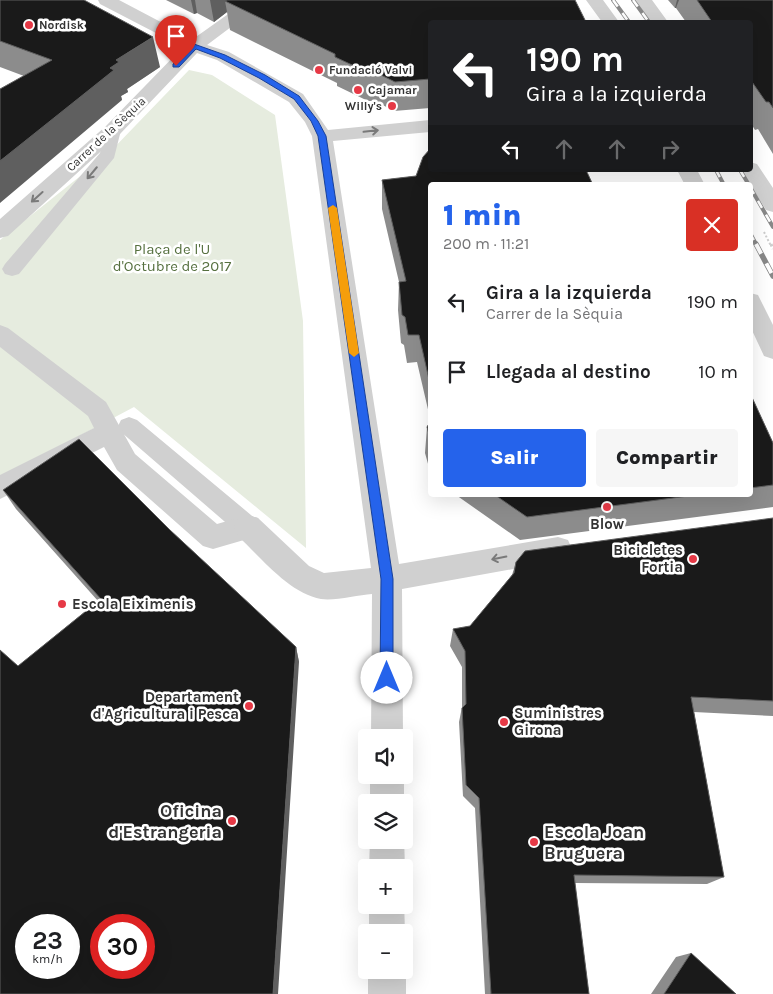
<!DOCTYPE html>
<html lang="es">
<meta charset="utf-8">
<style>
body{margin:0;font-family:Karla,sans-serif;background:#f6f6f6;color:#202124;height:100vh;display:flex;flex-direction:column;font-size:19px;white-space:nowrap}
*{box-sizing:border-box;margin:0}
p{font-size:16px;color:#757577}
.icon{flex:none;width:28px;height:28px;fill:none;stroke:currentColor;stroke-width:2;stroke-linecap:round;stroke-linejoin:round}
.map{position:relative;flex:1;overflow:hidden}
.panel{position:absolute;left:428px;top:182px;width:325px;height:315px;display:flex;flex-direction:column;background:#fff;border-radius:5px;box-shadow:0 5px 20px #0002}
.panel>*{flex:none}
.guide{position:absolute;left:428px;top:20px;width:325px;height:152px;border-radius:5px;box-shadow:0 5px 20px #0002;background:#202124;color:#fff;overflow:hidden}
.buttons{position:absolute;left:358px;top:729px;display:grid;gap:10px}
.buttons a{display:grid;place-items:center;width:55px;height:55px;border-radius:5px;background:#fff;box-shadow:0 5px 20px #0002;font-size:25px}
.speed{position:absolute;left:15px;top:914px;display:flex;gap:10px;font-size:25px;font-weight:700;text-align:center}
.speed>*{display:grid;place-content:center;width:65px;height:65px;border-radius:50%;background:#fff;box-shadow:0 5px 20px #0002;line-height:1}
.speed small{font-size:12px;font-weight:400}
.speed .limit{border:8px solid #d22;background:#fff;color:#111}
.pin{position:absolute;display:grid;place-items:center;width:42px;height:42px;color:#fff;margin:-51px -21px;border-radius:50% 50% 50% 0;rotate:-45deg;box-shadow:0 0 5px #0007}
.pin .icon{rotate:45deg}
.me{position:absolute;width:55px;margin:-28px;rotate:0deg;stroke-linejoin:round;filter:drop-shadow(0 0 4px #0008)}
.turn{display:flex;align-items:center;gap:18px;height:105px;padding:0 15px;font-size:22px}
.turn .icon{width:65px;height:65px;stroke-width:2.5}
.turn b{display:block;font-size:35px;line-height:42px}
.lanes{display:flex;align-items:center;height:48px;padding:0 15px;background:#0003;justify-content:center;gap:25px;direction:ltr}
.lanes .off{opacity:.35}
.round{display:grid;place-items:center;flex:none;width:52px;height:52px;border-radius:5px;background:#f6f6f6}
.overview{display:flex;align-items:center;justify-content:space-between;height:85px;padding:0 15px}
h1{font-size:30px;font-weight:800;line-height:38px;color:#2563eb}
.cta{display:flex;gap:10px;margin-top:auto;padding:10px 15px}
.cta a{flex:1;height:58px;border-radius:5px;background:#2563eb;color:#fff;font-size:20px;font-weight:800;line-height:58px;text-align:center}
.cta a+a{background:#f6f6f6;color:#202124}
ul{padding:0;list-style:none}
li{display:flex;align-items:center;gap:15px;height:70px;padding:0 15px}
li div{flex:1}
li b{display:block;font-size:19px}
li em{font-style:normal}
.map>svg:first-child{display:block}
</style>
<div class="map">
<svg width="773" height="994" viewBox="0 0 773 994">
<rect width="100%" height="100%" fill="#fff"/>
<!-- green -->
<path fill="#e6ecdf" d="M189,70L212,75L275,115L303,321L306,548L134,407L0,478V240L108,154Z"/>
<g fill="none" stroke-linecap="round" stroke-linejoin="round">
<!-- path-far1 -->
<path stroke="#cdcdcd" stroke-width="2" stroke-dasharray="2 2" stroke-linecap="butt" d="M764,232L771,246"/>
<!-- path -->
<path stroke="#cdcdcd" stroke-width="3" stroke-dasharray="2.5 2.5" stroke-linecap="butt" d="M771,244L773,249"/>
<!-- service -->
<path fill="#d0d0d0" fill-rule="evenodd" d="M113,125L119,126L121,130L114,158L19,274L12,276L5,274L2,269L5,264L100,153L107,126Z
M129,417L137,420L257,520L260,527L257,534L248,537L239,534L121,432L118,426L121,420Z"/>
<!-- pedestrian -->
<path fill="#d0d0d0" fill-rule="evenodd" d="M0,325L8,328L106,402L135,454L217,524L248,515L258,518L262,527L258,536L213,549L203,546L117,470L104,447L0,499V475L94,428L88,416L0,347Z"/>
<!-- minor -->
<path fill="#d0d0d0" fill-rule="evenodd" d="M98,0H119L193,39L248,0H267L207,45L229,52L303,94L328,130L430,120V132L333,141L399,564L558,537L568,540L572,549L568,558L558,561L402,589L403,738H371L372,594C358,595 335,601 321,599C290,594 260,557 238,536L234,527L238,518L248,515L258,518L309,566L324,573L371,568L312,136L305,122L289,102L217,60L197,53L120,134L8,236L0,238V219L106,126L183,47L100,4Z
M586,0H603L619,22H602Z
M635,0H652L668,22H651Z
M750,162L757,164L773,188V212L766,210L741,170H750Z
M677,170H697L705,185H685Z
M750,293L758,295L773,325V359L764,356L750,326Z
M370,775H404V803L370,802Z
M404,838L405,868L404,870V868H369L370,840H404Z
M404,902L405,932L404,936V932H369V905H404Z
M404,965L406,970V994H368V970H404Z"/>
<!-- rail-far1 casing -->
<g stroke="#888" stroke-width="4">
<path id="rail-far1" d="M613,0L629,22
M633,0L649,22
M716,170L724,185
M740,170L749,185
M750,187L773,227
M750,233L757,246"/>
</g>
<!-- rail casing -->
<g stroke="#888" stroke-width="5.5">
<path id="rail" d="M756,244L773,276"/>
</g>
<!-- rail-far1 -->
<use href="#rail-far1" stroke="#fff" stroke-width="2.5" stroke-dasharray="8" stroke-linecap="butt"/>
<!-- rail -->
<use href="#rail" stroke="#fff" stroke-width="4" stroke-dasharray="11" stroke-linecap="butt"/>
</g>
<!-- wall -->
<path fill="#8c8c8c" d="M0,0L160,67L127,89L128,92L121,96L122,100L24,76L0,67Z
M166,0H575L430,22V108L394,111L375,101H368L337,86V83L230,30L227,12L214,22L197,13L194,14Z
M668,0H773V154L758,129L755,130L750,122V22H686L676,8H675Z
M416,176L430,185V418L417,362L407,363L404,345L401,343L398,310L399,282L382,209V180Z
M750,393L773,443V507L520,540L456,495H750Z
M430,422V471L425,453L427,427Z
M3,490L170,530L296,647L299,662L18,666L98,601L16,509Z
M773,518V716L694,712L724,877L707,884L575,883L589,994H485L475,808L463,796L459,722L462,707V667L450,646L453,629L470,626L512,575L516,562Z
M691,953L736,994H651L676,957Z"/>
<!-- shaded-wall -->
<path fill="#5f5f5f" d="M191,0H195L197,13L194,14Z
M210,0H245L225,1L227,12L214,22Z
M677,0H679L676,8H675Z
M153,37L160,67L127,89L128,92L121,96L122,100L0,203V161L110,68L116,60Z
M296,647L299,662L278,994H273Z"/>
<!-- building -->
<path fill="#1a1a1a" stroke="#5f5f5f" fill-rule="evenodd" d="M0,0H84L153,37L116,60L119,62L110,68L114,70L0,161V89L52,60L0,41Z
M227,0H575L586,22H430V79L395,82L375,72H367L335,57V54L225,1Z
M697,0H773V108L769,102H766L750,79V22H712Z
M430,149V170H586L593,185H430V384L419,335H408L405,317L402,315L399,282L406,281L382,180L416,176L423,157Z
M750,393L773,443V485L750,488Z
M430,422V438L427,427Z
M79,439L170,530L296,647L273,994H0V650L18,666L101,599L3,490ZM26,925H69V968H26ZM101,925H144V968H101Z
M495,495H696L527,517Z
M773,518V701L691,697L724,877L574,875L589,994H491L479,798L466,785L462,708L466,704L465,651L453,629L470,626L514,573L516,562L525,551Z
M691,953L736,994H664Z"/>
<!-- one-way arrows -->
<defs><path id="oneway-shaft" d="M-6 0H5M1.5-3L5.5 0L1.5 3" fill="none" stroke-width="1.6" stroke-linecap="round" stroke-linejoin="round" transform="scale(1.25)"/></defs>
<g stroke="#7a7a7a">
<use href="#oneway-shaft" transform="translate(371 131) rotate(-6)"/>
<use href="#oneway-shaft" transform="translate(92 173) rotate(130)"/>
<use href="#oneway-shaft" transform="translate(37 197) rotate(138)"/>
<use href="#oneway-shaft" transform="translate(499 558) rotate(169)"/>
</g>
<!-- route -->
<path fill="#2563eb" stroke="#184099" d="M194,44L225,55L265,75L299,96L318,121L326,136L393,579V678L391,682L387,684L382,682L380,678L381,579L318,136L311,121L294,99L259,78L220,58L196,49L179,67H173V64Z"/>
<!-- slow -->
<path fill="#f59e0b" d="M333,205L337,208L359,353L354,357L349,353L328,208Z"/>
<!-- markers -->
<g fill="#e63946" stroke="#fff" stroke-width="2">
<circle cx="29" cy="25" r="5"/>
<circle cx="319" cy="70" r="5"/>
<circle cx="358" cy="90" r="5"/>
<circle cx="392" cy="106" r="5"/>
<circle cx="607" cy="507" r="5"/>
<circle cx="693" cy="559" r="5"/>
<circle cx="62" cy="604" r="5"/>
<circle cx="249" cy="706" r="5"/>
<circle cx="504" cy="722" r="5"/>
<circle cx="232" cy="821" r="5"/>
<circle cx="534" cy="842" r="5"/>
</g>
<g text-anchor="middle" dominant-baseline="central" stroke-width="5" stroke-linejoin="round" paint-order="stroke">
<!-- far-poi labels -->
<g font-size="12" font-weight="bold" fill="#333" stroke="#fff" text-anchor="start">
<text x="39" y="25">Nordisk</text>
<text x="329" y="70">Fundació Valvi</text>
<text x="368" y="90">Cajamar</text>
<text x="382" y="106" text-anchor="end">Willy's</text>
</g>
<!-- far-street labels -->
<g font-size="12" fill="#333" stroke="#fff">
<text transform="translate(106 134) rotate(-43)">Carrer de la Sèquia</text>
</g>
<!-- park labels -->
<g font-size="15" fill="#56703f" stroke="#fff">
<text x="172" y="249">Plaça de l'U<tspan x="172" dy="17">d'Octubre de 2017</tspan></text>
</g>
<!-- poi labels -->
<g font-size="15" font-weight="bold" fill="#333" stroke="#fff" text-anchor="end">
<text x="607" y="524" text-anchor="middle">Blow</text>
<text x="683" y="550">Bicicletes<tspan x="683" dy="17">Fortia</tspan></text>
<text x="72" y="604" text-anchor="start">Escola Eiximenis</text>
<text x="239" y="697">Departament<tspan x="239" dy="17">d'Agricultura i Pesca</tspan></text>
<text x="514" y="713" text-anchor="start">Suministres<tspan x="514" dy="17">Girona</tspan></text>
</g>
<!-- near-poi labels -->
<g font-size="18" font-weight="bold" fill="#333" stroke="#fff" text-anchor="end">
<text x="222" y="811">Oficina<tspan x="222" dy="21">d'Estrangeria</tspan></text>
<text x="544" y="832" text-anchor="start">Escola Joan<tspan x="544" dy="21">Bruguera</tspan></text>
</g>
</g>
</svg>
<div class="buttons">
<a><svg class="icon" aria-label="sound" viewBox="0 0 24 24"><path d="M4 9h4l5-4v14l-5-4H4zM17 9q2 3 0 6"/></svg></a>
<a><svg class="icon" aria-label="layers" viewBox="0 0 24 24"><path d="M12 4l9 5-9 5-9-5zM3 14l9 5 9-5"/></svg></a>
<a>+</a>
<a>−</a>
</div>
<div class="speed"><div>23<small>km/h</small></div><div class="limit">30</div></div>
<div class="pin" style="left:176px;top:66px;background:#d93025"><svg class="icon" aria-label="arrive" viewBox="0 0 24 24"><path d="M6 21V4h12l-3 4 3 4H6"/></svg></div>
<svg class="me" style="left:387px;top:678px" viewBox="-20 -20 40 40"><circle r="19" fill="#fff"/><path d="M0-13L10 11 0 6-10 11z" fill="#2563eb"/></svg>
<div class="guide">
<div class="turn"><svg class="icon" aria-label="left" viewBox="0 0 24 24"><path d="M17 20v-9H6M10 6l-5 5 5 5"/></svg><div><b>190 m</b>Gira a la izquierda</div></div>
<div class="lanes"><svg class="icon" aria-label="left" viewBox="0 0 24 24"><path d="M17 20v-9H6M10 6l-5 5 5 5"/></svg><svg class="icon off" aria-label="ahead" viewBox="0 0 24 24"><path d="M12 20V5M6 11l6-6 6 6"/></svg><svg class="icon off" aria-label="ahead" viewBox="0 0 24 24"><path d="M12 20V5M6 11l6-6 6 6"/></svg><svg class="icon off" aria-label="right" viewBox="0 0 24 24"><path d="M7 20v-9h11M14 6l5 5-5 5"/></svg></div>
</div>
<section class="panel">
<div class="overview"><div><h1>1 min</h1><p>200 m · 11:21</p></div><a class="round" style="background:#d93025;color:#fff"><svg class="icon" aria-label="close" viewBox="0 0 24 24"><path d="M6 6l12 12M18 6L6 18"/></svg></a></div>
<ul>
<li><svg class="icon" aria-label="left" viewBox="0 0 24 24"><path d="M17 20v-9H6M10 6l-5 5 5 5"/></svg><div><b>Gira a la izquierda</b><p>Carrer de la Sèquia</p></div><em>190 m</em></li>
<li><svg class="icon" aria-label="arrive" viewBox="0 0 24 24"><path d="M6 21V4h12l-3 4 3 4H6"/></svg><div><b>Llegada al destino</b></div><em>10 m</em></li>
</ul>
<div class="cta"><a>Salir</a><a>Compartir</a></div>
</section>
</div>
